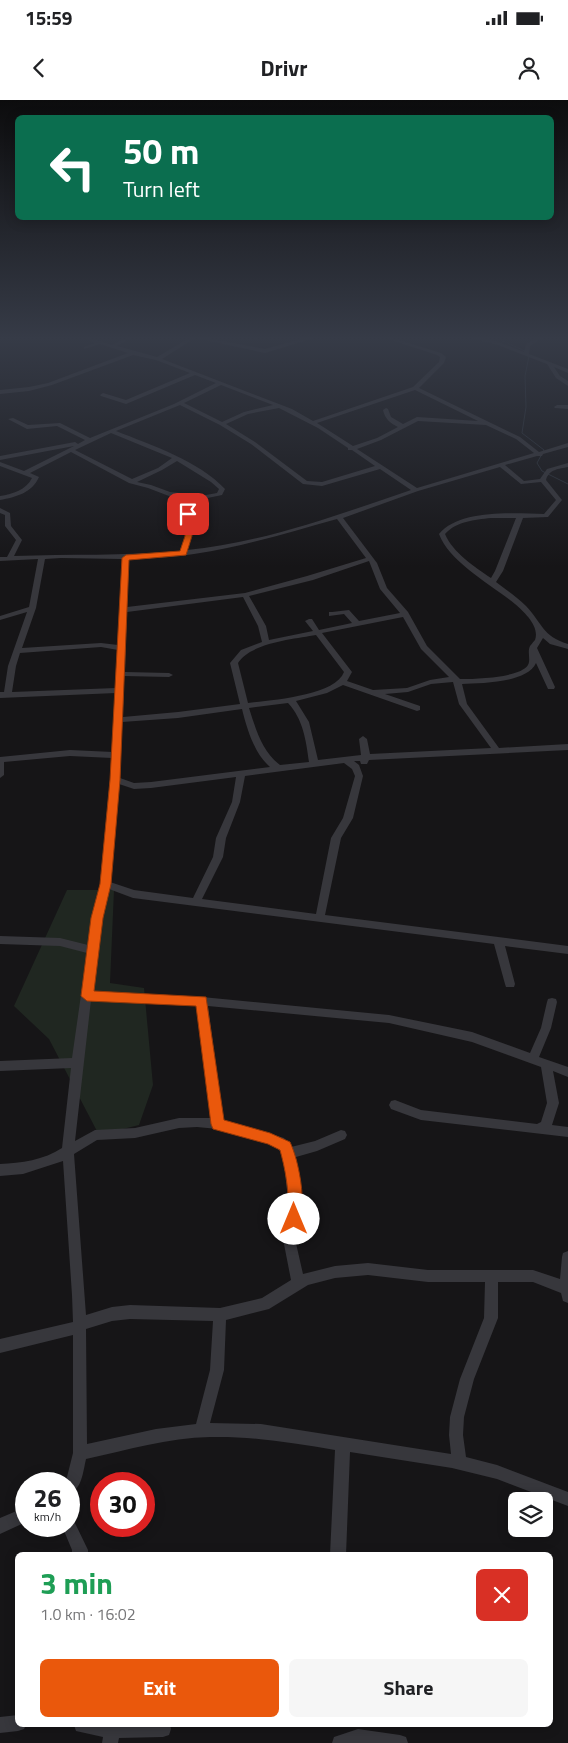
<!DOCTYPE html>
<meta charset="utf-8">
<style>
body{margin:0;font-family:"Titillium Web",sans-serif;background:#f6f6f6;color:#202124;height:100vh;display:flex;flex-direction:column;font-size:19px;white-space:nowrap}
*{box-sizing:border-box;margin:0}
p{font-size:16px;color:#757577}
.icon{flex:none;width:28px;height:28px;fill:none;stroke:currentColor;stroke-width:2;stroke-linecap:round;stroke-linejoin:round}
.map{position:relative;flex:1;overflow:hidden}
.panel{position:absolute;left:15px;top:1452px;width:538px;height:175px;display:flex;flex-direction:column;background:#fff;border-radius:8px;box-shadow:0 2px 12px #0003}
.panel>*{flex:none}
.guide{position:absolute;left:15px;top:15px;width:539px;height:105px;border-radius:8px;box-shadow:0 2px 12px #0003;background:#0b6e4f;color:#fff;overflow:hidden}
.buttons{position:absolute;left:508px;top:1392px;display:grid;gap:10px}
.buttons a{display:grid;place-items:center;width:45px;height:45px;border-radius:8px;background:#fff;box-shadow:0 2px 12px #0003;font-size:25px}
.speed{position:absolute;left:15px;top:1372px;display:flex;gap:10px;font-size:25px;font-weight:700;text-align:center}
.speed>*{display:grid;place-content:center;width:65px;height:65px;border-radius:50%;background:#fff;box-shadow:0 2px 12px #0003;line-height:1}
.speed small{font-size:12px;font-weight:400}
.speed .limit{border:8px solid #d22;background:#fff;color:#111}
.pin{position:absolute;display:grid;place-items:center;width:42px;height:42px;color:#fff;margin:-21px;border-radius:10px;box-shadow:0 2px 8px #0006}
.me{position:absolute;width:55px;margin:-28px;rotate:0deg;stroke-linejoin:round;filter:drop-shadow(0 0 4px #0008)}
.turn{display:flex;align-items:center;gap:18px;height:105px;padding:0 25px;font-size:22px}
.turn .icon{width:65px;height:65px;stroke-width:2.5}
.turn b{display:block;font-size:35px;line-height:42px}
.round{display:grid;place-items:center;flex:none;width:52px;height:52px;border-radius:8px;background:#f6f6f6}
.overview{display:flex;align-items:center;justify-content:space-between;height:85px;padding:0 25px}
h1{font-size:30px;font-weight:700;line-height:38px;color:#1e9e55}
.action{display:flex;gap:10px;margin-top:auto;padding:10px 25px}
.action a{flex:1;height:58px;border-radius:8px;background:#ea580c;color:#fff;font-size:20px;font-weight:700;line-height:58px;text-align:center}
.action a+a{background:#f6f6f6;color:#202124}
.status{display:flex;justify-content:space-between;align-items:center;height:35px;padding:0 25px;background:#fff;direction:ltr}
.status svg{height:14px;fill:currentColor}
header{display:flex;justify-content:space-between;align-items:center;height:65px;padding:0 25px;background:#fff;font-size:22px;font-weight:700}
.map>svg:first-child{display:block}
</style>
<div class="status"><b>15:59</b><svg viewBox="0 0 49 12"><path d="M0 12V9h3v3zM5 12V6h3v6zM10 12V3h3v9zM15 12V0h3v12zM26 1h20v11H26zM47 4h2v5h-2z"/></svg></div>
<header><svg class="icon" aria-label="back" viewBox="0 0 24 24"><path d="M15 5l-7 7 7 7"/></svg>Drivr<svg class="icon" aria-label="person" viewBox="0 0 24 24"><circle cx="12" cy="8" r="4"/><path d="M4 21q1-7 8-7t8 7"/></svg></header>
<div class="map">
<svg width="568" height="1643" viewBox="0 0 568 1643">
<rect width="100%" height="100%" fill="#161517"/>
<!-- green -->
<path fill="#202721" d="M67,790H114L110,883L144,888L153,985L139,1025L99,1035L49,939L14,906Z"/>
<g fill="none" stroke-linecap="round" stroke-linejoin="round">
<!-- stream -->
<path stroke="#2c323a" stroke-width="1" d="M503,241L527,252L529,256L525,276L526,307L522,333L544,350L537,363L542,371L568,384"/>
<!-- minor -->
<path fill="#37373c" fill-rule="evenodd" d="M81,237H87L112,245L128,237H133L117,246L157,257L191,237H202L265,249L308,237H314V238L265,253L195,238L162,259L292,309L313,321L413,287L439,262L440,257L437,255L382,237H389L441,253L446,257L444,263L419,288L520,337L539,352L568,343V347L543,354L542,356H537L505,365L524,381L540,379L547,369L568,363V367C559,369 549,369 546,380L562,400L548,417L523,418L503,471L496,482C506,490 517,497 526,506C543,524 542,536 568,544V549L550,544L543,538L537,548L555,587L554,589H548L536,563C527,583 482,583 462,584L467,604L499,648L568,644V650L369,660L367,664H361L360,661H354L359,665L363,676L353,718L341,738L325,815L568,846V854L505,846L515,884L514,887H506L505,884L494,844L133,798L109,789L102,817L92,892L202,897L389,915L472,932L530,953L541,928L547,902L548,899L552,898L556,899L557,902L551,928L539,957L568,967V977L553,971L559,1003L552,1025L568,1027V1037L421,1020L391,1009L389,1005L391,1001L395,1000L421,1010L537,1024L541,1022L547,1003L541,967L472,942L389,923L208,906L223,1020L284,1038L291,1047L315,1041L341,1030L345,1031L347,1035L345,1039L317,1051L296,1057L301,1108L295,1139L303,1174L335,1166L368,1163L428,1170H533L560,1179L562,1157L563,1153L568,1151V1203L563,1201L561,1193L533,1182H498V1218L474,1279L464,1317L463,1335L466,1357L497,1365L568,1392V1406L497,1379L452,1368L350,1352L346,1455H330L335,1350C294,1343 253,1336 210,1337C168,1338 127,1350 86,1359C83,1372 82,1389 69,1394V1384H63L67,1377L73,1353V1235L0,1253V1239L73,1222L72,1195L63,1061L23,1074L0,1076V1064C21,1063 44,1060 62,1048L71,968L0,971V961L72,958L87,853L60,846L0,844V836L60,838L88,845L92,817L100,784L112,658L70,656L4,662V675L0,678V657L70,650L113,652L116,593L0,598V592H4L8,566L27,512L0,520V516L29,507L38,459L0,461V457H7L16,440L5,426V415L0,413V408L10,413L11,426L22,440L14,456C69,454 125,456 180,451L186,436L185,405L190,400L188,397L169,396L148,388L129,383L71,352L30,373L39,377C32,393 16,397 0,400V396C13,394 26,390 32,378L0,366V362L24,371L74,346L0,360V356L75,342L78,344L85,340L57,326L27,329L8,319L13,318L28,325L60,323L90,338L174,304L216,283L195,275L126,304L101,296L100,295L103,293L126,300L190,273L156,260L133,255L52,285L29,291L0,294V290L29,287L48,283L128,253L100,244L84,249V247L95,243ZM221,285L273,305L244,312L222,322L184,303ZM415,290L478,321L417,317L403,324L391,317L388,309L386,308L383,310C385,319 390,323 398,327L377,338L353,346L317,323ZM180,305L220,325L251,344L303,384L322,386L380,369L411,390C340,414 263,443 187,450L192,436L191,406L198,400L222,395L225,389C199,361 151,345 116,331ZM279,308L318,328L348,348V350H352L375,366L322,382L307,381L255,342L226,324L248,314ZM418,321L486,325L516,339L534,353L417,388L357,349L381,340ZM111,333L172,358L158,368L132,379L75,350ZM177,361L211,382L219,389L217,393L195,397L192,394L170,392L151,385L137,382L162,370ZM500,367L521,384L541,382L556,400L544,414C514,413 459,409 439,434C449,462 492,485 515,504C524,512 540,526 535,540C534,541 531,545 530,546C527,552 531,560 528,565C520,578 474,579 460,579L427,546L408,512L387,488L377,463L343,418L418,391ZM491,418H516L495,471L491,478C475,467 453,453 445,434C457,421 474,420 491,418ZM337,419L366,458L307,476L245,493L127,507L129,459C201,460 269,438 337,419ZM61,458L122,459L118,545L101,543L22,548L36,508L45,459ZM369,461L380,489L400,513L359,521L349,510L332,512H329V516L344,514L352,523L319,530L312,519H309L305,521L313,531L269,540L266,526L249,496L313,480ZM243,497L258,526L262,542L241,550L230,563L240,604L178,612L123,617L124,576L169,577L173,575L169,573L125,572L127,512ZM403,517L421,549L449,577L430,580L407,588L373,590L347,581L352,572L322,533ZM316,535L344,572C335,596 271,600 248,603L238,563C250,543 294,539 316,535ZM101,547L118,550L116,588L12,592L16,566L20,553ZM453,582L459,604L491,648L370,654L367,639L363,636L359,639L361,655L318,660L309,622L296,601L327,593L343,585L417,611L420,610V606L385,594L408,592L431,584ZM288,603C303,619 306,640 309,662L280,665C262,651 256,630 249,608ZM242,609C247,629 254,653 270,667L151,682L134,683L120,678L122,622L178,618ZM344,663L352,669L355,676L343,718L331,738L316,814L202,799L223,757L226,738L240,702L245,676ZM236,677L232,702L216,738L213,757L193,798L134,790L110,782L119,684L134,689L151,688ZM91,900L197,905L211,1018H179L135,1028L95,1030L75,1041ZM197,1027L218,1029L276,1046L283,1055L289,1108L283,1139L291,1180L262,1198L220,1208L130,1205L112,1207L86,1215L74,1054L97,1040L135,1038L179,1028ZM368,1175L428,1182H485L484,1218L460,1279L450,1317L449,1335L451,1354L261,1324L210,1323L224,1270L226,1220L269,1209L308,1185L335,1178ZM130,1219L213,1221L210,1270L196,1324L156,1329L87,1344L86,1229L112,1221Z
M466,237C485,235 507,245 524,252L526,244L539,237H544L530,246L529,254L568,269V273L554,267L560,276L568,281V286L556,278L547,264L498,245Z
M557,305H568V309L555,308L554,307Z
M26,1407V1422L0,1434V1418Z
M69,1419L74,1421L88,1450V1455H72V1450L62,1426H69Z
M18,1615V1625H26L24,1629L18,1631L0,1633V1617Z
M74,1625H170L171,1629L169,1635L163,1637L119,1638L118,1643H102L103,1637L76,1631Z
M358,1629L400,1635L406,1637L408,1643H332L334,1637Z"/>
</g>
<!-- sky -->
<linearGradient id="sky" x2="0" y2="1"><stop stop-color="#0c0c0d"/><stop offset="0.51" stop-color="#363b47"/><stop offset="1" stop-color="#363b47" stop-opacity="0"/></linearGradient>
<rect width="568" height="467" fill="url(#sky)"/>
<!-- route -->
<path fill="#ea580c" stroke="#983908" d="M188,412L192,414V436L186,455L129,460L120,680L111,784L103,818L94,891L206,897L224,1020L270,1033L290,1042C299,1061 307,1104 299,1124L294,1126L289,1124C286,1118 288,1114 288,1108C289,1089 285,1068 280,1050L268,1044L213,1029L211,1024L196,906L87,901L81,896L91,818L100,784L110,680L122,458L126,455L180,451L185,436L184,414Z"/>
</svg>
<div class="buttons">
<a><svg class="icon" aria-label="layers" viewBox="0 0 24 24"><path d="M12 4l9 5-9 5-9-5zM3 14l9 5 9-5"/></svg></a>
</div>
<div class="speed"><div>26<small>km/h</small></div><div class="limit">30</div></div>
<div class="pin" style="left:188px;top:414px;background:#d93025"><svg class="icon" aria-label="arrive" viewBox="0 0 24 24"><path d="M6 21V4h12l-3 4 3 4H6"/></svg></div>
<svg class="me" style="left:294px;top:1119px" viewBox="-20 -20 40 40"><circle r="19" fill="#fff"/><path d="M0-13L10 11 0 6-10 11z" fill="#ea580c"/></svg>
<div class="guide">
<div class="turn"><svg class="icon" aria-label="left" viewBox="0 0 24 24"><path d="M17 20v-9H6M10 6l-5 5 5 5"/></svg><div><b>50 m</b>Turn left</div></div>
</div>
<section class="panel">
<div class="overview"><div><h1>3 min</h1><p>1.0 km · 16:02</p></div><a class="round" style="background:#d93025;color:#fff"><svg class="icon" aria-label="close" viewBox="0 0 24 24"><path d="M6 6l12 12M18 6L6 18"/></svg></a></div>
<div class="action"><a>Exit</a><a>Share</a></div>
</section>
</div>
